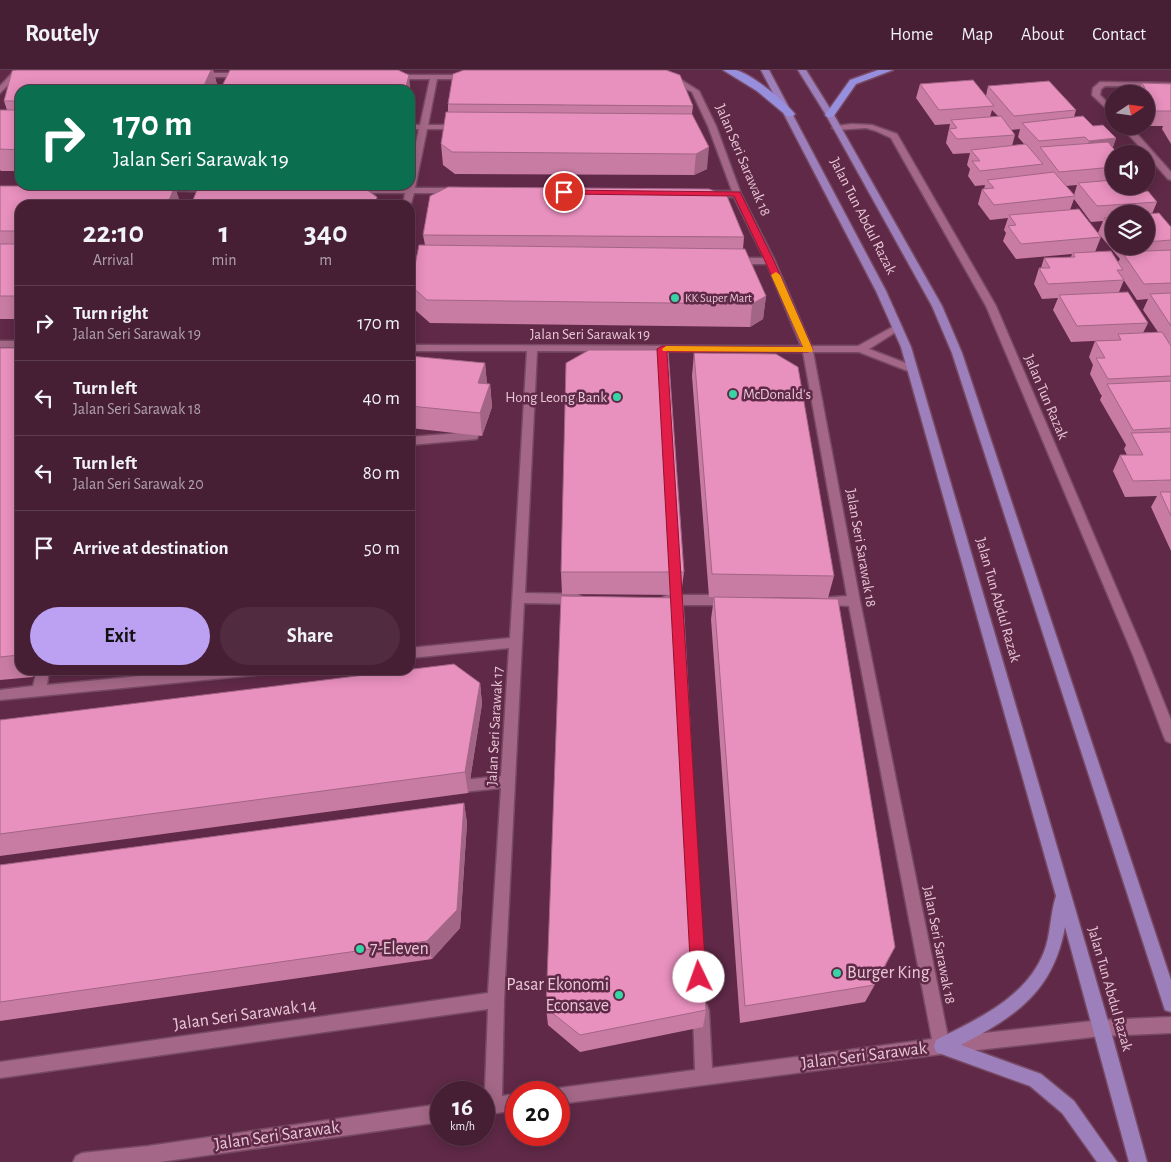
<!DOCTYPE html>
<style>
body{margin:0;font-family:"Alegreya Sans",sans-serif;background:#512c41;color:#f1f3f6;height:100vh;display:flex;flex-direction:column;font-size:19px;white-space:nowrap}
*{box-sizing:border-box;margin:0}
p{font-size:16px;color:#b0a2ad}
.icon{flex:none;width:28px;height:28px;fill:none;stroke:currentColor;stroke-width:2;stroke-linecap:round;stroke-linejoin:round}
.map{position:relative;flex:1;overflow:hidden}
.panel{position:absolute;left:15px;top:130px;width:400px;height:475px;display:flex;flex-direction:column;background:#471f35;border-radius:15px;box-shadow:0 2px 12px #0003,0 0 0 1px #5f3d50}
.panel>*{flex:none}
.banner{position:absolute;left:15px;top:15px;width:400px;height:105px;border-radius:15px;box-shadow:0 2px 12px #0003,0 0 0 1px #5f3d50;background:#0b6e4f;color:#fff;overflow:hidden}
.needle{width:32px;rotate:77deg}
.buttons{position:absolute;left:1105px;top:15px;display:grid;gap:10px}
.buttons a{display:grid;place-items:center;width:50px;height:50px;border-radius:50%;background:#471f35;box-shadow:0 2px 12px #0003,0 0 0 1px #5f3d50;font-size:25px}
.speed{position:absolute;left:430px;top:1011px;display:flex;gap:10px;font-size:25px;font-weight:700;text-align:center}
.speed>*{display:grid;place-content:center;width:65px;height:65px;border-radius:50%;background:#471f35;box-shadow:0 2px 12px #0003,0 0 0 1px #5f3d50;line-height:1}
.speed small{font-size:12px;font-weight:400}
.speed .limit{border:8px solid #d22;background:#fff;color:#111}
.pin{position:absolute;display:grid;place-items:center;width:42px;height:42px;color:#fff;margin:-21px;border:2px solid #fff;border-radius:50%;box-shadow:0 1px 5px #0007}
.me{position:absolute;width:55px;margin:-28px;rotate:357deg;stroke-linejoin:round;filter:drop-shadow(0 0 4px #0008)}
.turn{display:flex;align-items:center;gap:18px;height:105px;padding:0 15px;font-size:22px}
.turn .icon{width:65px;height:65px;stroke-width:2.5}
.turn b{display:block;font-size:35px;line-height:42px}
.eta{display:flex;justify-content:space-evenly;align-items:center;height:85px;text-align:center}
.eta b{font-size:30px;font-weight:700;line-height:35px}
.action{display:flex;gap:10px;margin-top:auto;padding:10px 15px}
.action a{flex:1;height:58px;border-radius:30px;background:#bca0f2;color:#111;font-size:20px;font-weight:700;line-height:58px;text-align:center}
.action a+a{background:#512c41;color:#f1f3f6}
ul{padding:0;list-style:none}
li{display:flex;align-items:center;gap:15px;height:75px;padding:0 15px;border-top:1px solid #5f3d50}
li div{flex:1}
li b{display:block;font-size:19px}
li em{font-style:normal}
header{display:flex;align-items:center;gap:30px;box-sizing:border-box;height:70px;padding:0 25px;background:#471f35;border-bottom:1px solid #5f3d50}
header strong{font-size:24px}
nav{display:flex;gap:28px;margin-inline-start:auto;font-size:18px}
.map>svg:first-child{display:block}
</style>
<header>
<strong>Routely</strong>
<nav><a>Home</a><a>Map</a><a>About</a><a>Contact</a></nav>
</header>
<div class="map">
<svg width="1171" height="1092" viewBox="0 0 1171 1092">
<rect width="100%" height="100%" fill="#5f2947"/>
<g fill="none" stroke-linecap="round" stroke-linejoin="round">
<!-- minor casing -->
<g stroke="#774963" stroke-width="3">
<path id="minor" d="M15,0H23L0,23V16Z
M196,3H244L248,5L244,7H196Z
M389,5H469L473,7L469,9H437L428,55H460L464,57L460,59H427L415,118H457L461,121L460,123H414L410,137V135H403L405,123H352L348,120L352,117L406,118L407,115H410V101L419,59H410V55H420L430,9H389Z
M666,9L683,11L699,21L716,56L741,124L775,191L811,276H858L896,255L899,256V260L869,279L916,297L917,299L916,301H908L859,282H813L860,531L948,967L1102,950L1171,947V963L1102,966L942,984L559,1034V1022H552L559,1018L695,1000L693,941L695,935L701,933L707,935L709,941L712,998L932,969L849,536L818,534L816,531L818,528L847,526L803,282L537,281L525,523L577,524L581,526L583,529L581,532L577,534L524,533L504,930L502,1026L516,1024V1040L484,1045L488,939L0,1008V992L488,923L501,718L454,723L449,721L447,717L449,713L454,711L501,706L509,578L410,588V578L510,568L527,281H410V275L801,276L767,194H735L730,191L735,188H764L734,127H704L700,124L704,121H732L708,56L692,22L678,15L666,13Z
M1100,12L1171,13V17L1105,16L1101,19L1100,25L1114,39V46L1092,25L1093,18Z
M852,54L872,55L897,64L996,236L1145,585L1171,650V673L1166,671L1164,667L1133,585L986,236L891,68L876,61L866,58L836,60L832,58L836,56Z
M1121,56H1130L1171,102V110L1168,109Z
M159,115L214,116L218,119L214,122L156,120V116Z
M410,186H432L437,189L432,192H410Z
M0,271H20V277H0Z
M473,362L477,363L478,366L477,369L410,375V367Z
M667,525H729L733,527L735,530L733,533L729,535H667L663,533L661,530L663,527Z
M37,600H49L47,615L202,600H261L260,604L255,605L0,630V620L33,616Z
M441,1034V1052L160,1092H73L76,1086L82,1083L148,1076Z"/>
</g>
<!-- major casing -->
<g stroke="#774963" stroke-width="3">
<path id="major" d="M761,0H769L886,221L911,277L1110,958L1147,1092H1129L1065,857C1053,922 1016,946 961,975L1041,1004L1074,1031L1117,1092H1097L1062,1043L1030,1016L936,982L934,976L936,970C977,949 1026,928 1044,882C1051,864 1050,844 1056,826L901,277L876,221Z
M798,0H806L834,45L942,236L962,283L1171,910V942L1165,940L1163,934L952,283L932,236L826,45Z"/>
</g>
<!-- highway casing -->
<g stroke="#774963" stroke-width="3">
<path id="highway" d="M723,0C727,0 732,0 736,0C753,5 783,30 795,44L793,46H787L757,21Z
M878,0H893L856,14L833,47H827L825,45L850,10Z"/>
</g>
<!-- minor -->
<use href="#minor" fill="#a46787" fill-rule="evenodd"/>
<!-- major -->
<use href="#major" fill="#9c7fbb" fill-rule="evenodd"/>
<!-- highway -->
<use href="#highway" fill="#978fde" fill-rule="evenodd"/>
</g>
<!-- wall -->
<path fill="#c87ca3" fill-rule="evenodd" d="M16,0H213L218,18L217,20H20V101H1L0,100V40H7L4,31L12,1Z
M1142,13L1171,14V74L1162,59L1163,56H1146V24L1138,23Z
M920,14L986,26L988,16L1076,40L1074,47L1093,56L1116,68L1113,77L1114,84V116L1142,122L1157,132L1152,144L1171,157V275H1170L1171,276V481L1151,437L1157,426L1125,427L1113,401L1120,385H1127L1124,379L1126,375L1100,330L1102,325H1101L1090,304L1093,295L1089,287L1095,271L1115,270L1071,272L1053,240L1058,228L1042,229L1034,214L1039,198H1041L1044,188L1071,187L1072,184L1016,189L1003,171L1006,163L1004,160L1008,148L990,150L978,134L982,119H984L985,115L975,116L968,106L970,99L967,95L970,83L953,84L946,73L950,54L935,55L916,28ZM992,40L998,46L990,47ZM1020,59L1018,67L1024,74L1012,76L1015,65L1011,60ZM1077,115L1074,125L1066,116ZM1074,129L1091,152L1103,151L1098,163L1120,189L1118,192L1095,182L1101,167L1070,140ZM1114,144H1146V176H1114ZM1121,206L1137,230L1148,229L1143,240L1158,262L1143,263L1148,253L1119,222L1124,210Z
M448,34L693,36L692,44L707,99L694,105L455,104L443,95L441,74L448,42Z
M0,116L20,135V249H0Z
M423,165L744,167L743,179L766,226L763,249L750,257L430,253L414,239L411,216L425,175Z
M0,278H20V600H34L33,607L0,610Z
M694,283L834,506L828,528L709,527L692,306Z
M410,286L485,293L487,314H490L492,337L482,366L410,358Z
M561,502H684L681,525L562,524Z
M714,527L886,895L865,932L740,953L711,549Z
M62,600H87L64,603Z
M480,613L482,634L468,723L0,786V650Z
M464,733L467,753L460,858L432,889L0,951V795Z
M546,938L706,940L703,957L580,982L548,955Z"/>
<!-- shaded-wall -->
<path fill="#a26585" d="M211,0H213L218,18L217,20H202Z
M409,5L411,26L410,32V20H405Z
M1116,68L1110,83L1084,86L1089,71Z
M709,77L707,99L694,105L696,84Z
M175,116L181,135H167Z
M377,127L378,135H375Z
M766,226L763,249L750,257L752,234Z
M485,293L487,316L478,313Z
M490,314L492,337L482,366L480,343Z
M29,600H34L33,607Z
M480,613L482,634L468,723L465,702Z
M464,733L467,753L460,858L432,889L427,871Z
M895,877L886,895L865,932L874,915Z"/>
<!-- building -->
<path fill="#e890be" stroke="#a26585" d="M16,0H211L202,20H20V31H4L12,1Z
M230,0H398L409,5L405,20H220Z
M464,0H666L680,5L693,36L448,34L453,4Z
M973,10L994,36L939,40L920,14Z
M1049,11L1076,40L1014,46L988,16Z
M1142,13L1171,14V41H1148L1146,38V24L1138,23L1148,24Z
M0,40H20V80L0,79Z
M446,42L692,44L709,77L696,84L452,82L441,74Z
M1001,46L1015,65L957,69L949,59L957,58L951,50Z
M1083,46L1093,56L1103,55L1116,68L1089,71L1085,67L1039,71L1022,53Z
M1108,72L1118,84H1114V97L1059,102L1040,77Z
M1026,74L1043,94L980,101L972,91H980L971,80Z
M1054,102L1075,126L994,135L982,119L994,118L987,110Z
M1114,110V116H1137L1142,122L1148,121L1157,132L1097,136L1078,113Z
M199,115L363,117L377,127L375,135H191Z
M0,116H175L167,135H20V161H0Z
M448,117L709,119L727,126L744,167L423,165L430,126Z
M1079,139L1101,167L1021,174L1008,156L1016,155L1009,145Z
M1159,143L1171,157V170L1146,172V144Z
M1114,147V160L1104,148Z
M0,174H20V226H0Z
M419,175L745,179L766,226L752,234L427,230L411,216Z
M1171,180V213L1144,214L1122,182Z
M1111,181L1123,200H1117L1124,210L1048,214L1039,198H1050L1044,188L1075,187L1073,183Z
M1128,222L1148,253L1077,256L1059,225Z
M1171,223V256L1150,224Z
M1162,262L1171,276V306L1108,309L1096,288H1105L1095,271L1121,270L1118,264Z
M0,278H20V582L19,585L0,587Z
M589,280H668L684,502H561L566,293Z
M694,283L776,284L798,297L834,506L712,504Z
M410,286L485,293L478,313L490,314L480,343L410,336Z
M1171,311V358L1133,360L1107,314Z
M1171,362V410L1133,411L1120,385H1143L1131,363Z
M1160,422H1171V446Z
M561,526L683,528L706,940L580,965L546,938Z
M714,527L838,529L895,877L874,915L745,936Z
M454,594L480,613L465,702L0,764V650Z
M464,733L457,840L427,871L0,932V795Z"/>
<!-- route -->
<path fill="#e11d48" stroke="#92132f" d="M561,120L740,122L774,191L813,280L808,282H667L706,907L704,912L699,914L694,912L691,907L657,279L662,276L803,277L765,191L734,126L564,124L560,122Z"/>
<!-- slow -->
<path fill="#f59e0b" d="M776,202L780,205L813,280L812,282L663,281L662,279L666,276L803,277L771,205Z"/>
<!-- markers -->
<g fill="#39d4a5" stroke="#5f2947" stroke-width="2">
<circle cx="675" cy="228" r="5"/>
<circle cx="733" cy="324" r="5"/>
<circle cx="617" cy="327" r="5"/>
<circle cx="360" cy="879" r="5"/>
<circle cx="837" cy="903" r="5"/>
<circle cx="619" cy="925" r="5"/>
</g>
<g text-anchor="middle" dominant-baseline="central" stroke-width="5" stroke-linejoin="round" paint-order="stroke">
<!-- far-poi labels -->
<g font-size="12" fill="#e8c6d6" stroke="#5f2947" text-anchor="start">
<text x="685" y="228">KK Super Mart</text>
</g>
<!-- street labels -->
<g font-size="15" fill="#e8c6d6" stroke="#5f2947">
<text transform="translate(743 90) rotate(67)">Jalan Seri Sarawak 18</text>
<text transform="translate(863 146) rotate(63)">Jalan Tun Abdul Razak</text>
<text x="590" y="264">Jalan Seri Sarawak 19</text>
<text transform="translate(1046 327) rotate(67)">Jalan Tun Razak</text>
<text transform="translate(861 478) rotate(80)">Jalan Seri Sarawak 18</text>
<text transform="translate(998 530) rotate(74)">Jalan Tun Abdul Razak</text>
<text transform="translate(495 656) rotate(-87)">Jalan Seri Sarawak 17</text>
<text transform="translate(939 875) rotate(79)">Jalan Seri Sarawak 18</text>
<text transform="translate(1110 919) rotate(74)">Jalan Tun Abdul Razak</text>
</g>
<!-- poi labels -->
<g font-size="15" fill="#e8c6d6" stroke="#5f2947" text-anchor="start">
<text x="743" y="324">McDonald's</text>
<text x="607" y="327" text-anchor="end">Hong Leong Bank</text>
</g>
<!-- near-poi labels -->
<g font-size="18" fill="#e8c6d6" stroke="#5f2947" text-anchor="start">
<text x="370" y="879">7-Eleven</text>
<text x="847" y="903">Burger King</text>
<text x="609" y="915" text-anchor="end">Pasar Ekonomi<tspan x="609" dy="21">Econsave</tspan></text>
</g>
<!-- near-street labels -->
<g font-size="18" fill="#e8c6d6" stroke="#5f2947">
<text transform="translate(245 945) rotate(-8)">Jalan Seri Sarawak 14</text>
<text transform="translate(864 986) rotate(-7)">Jalan Seri Sarawak</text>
<text transform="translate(277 1066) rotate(-8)">Jalan Seri Sarawak</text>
</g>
</g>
</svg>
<div class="buttons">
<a><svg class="needle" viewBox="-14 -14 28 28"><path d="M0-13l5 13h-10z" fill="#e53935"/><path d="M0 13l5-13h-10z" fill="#b0a2ad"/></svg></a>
<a><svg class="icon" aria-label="sound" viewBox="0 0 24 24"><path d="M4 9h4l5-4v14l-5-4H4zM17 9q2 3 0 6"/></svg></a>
<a><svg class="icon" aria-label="layers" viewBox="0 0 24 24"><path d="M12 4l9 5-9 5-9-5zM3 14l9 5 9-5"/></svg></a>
</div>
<div class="speed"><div>16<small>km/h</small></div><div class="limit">20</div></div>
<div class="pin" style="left:564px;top:122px;background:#d93025"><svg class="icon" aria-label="arrive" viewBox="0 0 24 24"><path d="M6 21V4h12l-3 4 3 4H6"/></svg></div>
<svg class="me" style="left:699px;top:907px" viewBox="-20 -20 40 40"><circle r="19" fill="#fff"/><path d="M0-13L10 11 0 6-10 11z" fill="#e11d48"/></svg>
<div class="banner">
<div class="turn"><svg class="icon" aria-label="right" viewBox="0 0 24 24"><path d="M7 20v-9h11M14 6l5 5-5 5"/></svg><div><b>170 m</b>Jalan Seri Sarawak 19</div></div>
</div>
<section class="panel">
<div class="eta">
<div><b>22:10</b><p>Arrival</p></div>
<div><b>1</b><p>min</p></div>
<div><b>340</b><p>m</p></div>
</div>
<ul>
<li><svg class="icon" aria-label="right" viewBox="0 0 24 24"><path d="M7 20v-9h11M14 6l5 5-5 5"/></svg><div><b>Turn right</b><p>Jalan Seri Sarawak 19</p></div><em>170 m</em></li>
<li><svg class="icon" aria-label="left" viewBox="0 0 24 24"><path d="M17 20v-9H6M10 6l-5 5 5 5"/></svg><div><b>Turn left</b><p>Jalan Seri Sarawak 18</p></div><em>40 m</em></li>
<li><svg class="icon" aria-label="left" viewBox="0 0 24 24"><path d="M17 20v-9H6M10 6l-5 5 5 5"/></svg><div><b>Turn left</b><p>Jalan Seri Sarawak 20</p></div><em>80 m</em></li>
<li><svg class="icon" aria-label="arrive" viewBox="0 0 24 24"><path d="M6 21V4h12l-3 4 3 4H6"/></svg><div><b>Arrive at destination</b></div><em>50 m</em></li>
</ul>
<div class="action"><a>Exit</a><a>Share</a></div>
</section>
</div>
